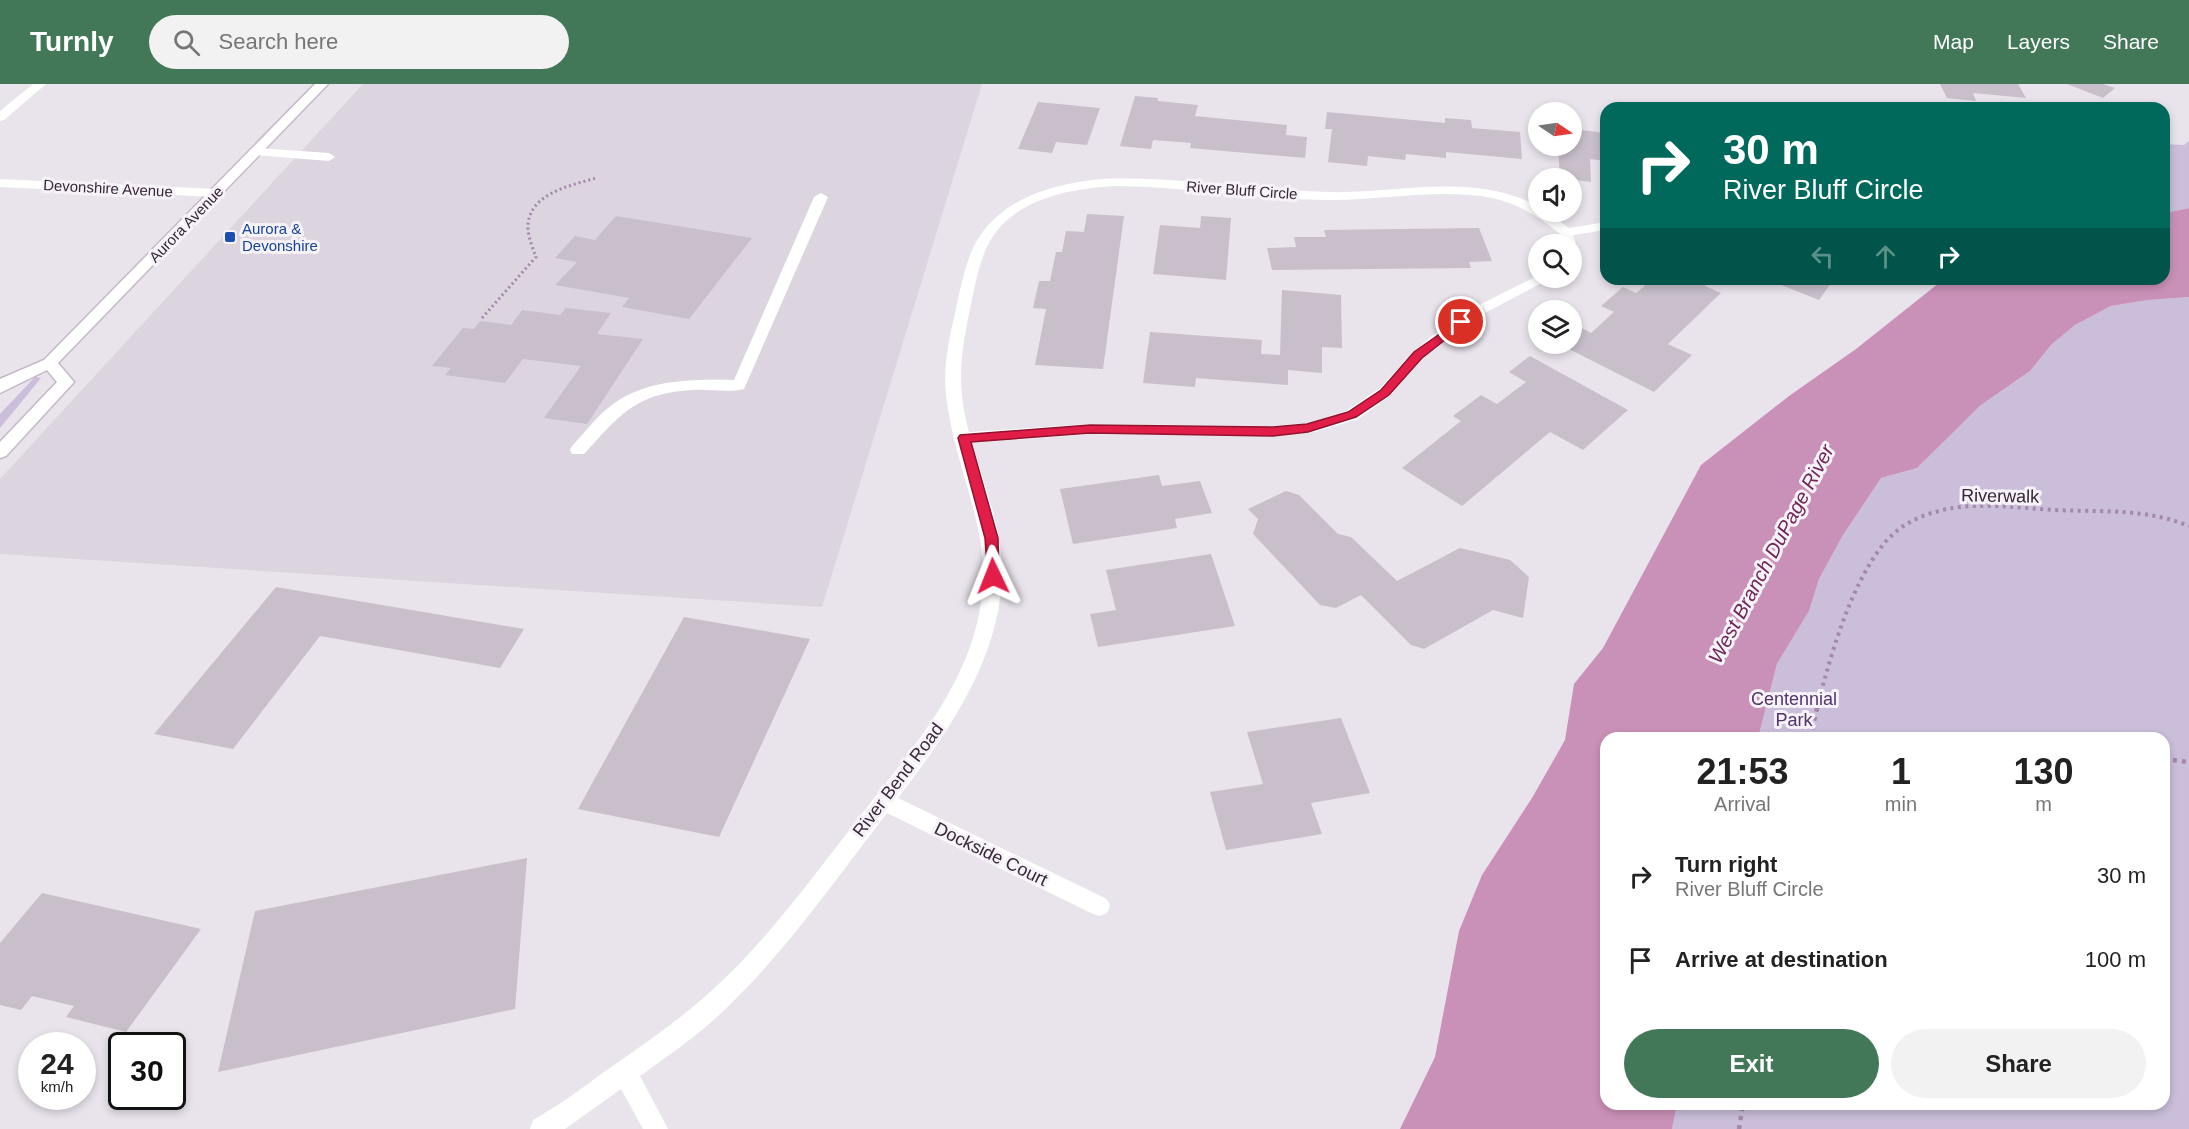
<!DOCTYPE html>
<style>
body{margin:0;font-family:Helvetica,sans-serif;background:#f2f2f2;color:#222;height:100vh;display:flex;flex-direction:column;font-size:22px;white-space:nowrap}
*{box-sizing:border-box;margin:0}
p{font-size:20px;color:#767676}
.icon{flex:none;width:33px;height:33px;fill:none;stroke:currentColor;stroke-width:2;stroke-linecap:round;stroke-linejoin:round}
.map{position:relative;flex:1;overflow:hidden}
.panel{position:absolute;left:1600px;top:648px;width:570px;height:378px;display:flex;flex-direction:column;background:#fff;border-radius:18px;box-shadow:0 3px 9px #0003}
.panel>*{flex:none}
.hud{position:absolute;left:1600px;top:18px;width:570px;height:183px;border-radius:18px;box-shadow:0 3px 9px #0003;background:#00695c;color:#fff;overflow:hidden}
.needle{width:39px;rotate:103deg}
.fabs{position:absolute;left:1528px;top:18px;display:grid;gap:12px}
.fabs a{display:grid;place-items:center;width:54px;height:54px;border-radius:50%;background:#fff;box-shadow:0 3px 9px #0003;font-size:30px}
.speed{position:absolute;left:18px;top:948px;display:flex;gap:12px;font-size:30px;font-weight:700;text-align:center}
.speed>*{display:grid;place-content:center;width:78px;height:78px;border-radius:50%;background:#fff;box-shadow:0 3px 9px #0003;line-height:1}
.speed small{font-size:15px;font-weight:400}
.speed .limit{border:3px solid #111;border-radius:9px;background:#fff;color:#111}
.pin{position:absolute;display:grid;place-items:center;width:51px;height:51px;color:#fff;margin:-26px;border:3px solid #fff;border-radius:50%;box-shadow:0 2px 6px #0007}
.me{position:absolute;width:66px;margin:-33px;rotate:358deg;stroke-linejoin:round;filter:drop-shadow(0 0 4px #0008)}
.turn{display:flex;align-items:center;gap:21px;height:126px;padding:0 24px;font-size:27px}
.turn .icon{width:78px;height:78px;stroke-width:2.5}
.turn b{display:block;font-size:42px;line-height:51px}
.lanes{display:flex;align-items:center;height:57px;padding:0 24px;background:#0003;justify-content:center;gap:30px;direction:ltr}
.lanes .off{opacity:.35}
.eta{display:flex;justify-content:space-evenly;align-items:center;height:102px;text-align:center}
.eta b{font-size:36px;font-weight:700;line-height:42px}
.primary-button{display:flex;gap:12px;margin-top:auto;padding:12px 24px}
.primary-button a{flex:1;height:69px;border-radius:36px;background:#427858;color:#fff;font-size:24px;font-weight:700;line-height:69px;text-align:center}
.primary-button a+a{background:#f2f2f2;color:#222}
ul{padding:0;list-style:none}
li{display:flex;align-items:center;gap:18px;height:84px;padding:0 24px}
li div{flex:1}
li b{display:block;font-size:22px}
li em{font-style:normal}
header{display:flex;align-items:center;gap:36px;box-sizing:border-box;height:84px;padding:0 30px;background:#427858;color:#fff}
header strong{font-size:28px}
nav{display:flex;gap:33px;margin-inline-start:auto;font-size:21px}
.search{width:420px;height:54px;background:#f2f2f2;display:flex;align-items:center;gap:15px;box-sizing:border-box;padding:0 21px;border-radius:33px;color:#767676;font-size:22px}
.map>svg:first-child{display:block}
</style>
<header>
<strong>Turnly</strong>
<div class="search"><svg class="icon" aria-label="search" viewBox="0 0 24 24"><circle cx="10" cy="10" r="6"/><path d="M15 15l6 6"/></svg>Search here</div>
<nav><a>Map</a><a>Layers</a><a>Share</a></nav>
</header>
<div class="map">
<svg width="2189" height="1045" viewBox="0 0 2189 1045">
<rect width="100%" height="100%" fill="#e9e3eb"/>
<!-- built -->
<path fill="#dcd4df" d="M363,0H982L822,523L0,470V395Z"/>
<!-- green -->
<path fill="#cabeda" d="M2189,57V124L2165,129L2164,60L2184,61Z
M2189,213V1045H1672L1677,1020H2164V654H1758L1777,580L1809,527L1819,495L1843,451L1881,394L1917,384L1981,321L2030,287L2052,260L2075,241L2111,222L2148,216Z
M35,293L41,294L0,344V330Z"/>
<!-- water -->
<path fill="#ca91b8" d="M2189,124V213L2148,216L2111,222L2075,241L2052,260L2030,287L1981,321L1917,384L1881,394L1843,451L1819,495L1809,527L1777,580L1758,654H1606V1020H1677L1672,1045H1400L1435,973L1459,847L1482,791L1532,714L1565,656L1574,600L1603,564L1701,381L1789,312L1856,265L1944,195H2164L2165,129Z"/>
<!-- building -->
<path fill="#c8bfcb" d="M1940,0H2018L2026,14L1973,9L1976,17L1947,14Z
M2067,0H2103L2115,4L2103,14Z
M1135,12L1158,14V17L1198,21L1195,32L1287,41L1286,51L1307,53L1305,74L1190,64L1191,59L1153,56L1151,65L1120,62Z
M1038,18L1100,24L1087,61L1056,58L1052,69L1018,65Z
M1327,28L1445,39V34L1471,36L1472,44L1520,48L1522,75L1446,68V74L1406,70L1405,76L1368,72L1367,82L1328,78L1332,45H1325Z
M1572,45L1606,49V77L1590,75L1591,98L1560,94L1558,62H1572Z
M1087,130L1124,132L1103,285L1035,281L1046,225L1033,224L1039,197H1050L1056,168H1062L1066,147L1084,148Z
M616,132L752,154L689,235L622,223L629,214L555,201L577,178L555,174L575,152L595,156Z
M1201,132L1231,134L1226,196L1153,190L1160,141L1200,144Z
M1479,144L1492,177L1469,178L1471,184L1272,186L1267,164L1296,163L1294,153H1326L1324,146Z
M1653,195H1712L1705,202L1721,209L1668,260L1692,271L1654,308L1559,260H1572V239L1591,249L1614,228L1601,222L1623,203L1636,209Z
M1766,195H1834L1819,216Z
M1282,206L1341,211L1342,264L1322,263V289L1288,286V301L1196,294L1195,303L1143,299L1150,248L1262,256L1261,270L1280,271Z
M566,224L611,229L597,250L643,255L587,340L544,334L581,282L523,275L505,299L445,291L451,284L432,282L463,244L474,245L480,237L511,241L522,226L560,231Z
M1530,272L1628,326L1583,366L1550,348L1462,422L1402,384L1461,337L1453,332L1481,311L1497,320L1526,298L1509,288Z
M1159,391L1162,402L1200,397L1212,429L1175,435L1177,444L1073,460L1060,405Z
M1286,407L1299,411L1338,450L1351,453L1397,497L1460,464L1510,476L1529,493L1523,534L1493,526L1424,565L1411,561L1361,511L1336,524L1320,521L1253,450L1258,435L1248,425Z
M1211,470L1235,542L1098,563L1090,530L1116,526L1106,486Z
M276,503L524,545L500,584L320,552L233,665L154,650Z
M684,533L810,555L719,753L578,725Z
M1341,634L1370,709L1311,719L1322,750L1226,766L1210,708L1263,700L1247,648Z
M527,774L515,925L218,988L255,827Z
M42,809L201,845L126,948L66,933L74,922L32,912L21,926L0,921V859Z"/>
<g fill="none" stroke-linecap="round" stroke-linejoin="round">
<!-- secondary casing -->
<g stroke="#c6b7c9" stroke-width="3">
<path id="secondary" d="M315,0H328L58,279L74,298L6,372L0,374V358L57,298L47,286L0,309V295L44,276Z"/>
</g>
<!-- path-far2 -->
<path stroke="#a587ab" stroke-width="3" stroke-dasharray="2 3" stroke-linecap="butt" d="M482,234L536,173C533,165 529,155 528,146C526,110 569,102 596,94"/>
<!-- path-far1 -->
<path stroke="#a587ab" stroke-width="4" stroke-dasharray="3 4.5" stroke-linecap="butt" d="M1821,609C1833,562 1859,476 1898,446C1913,434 1934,427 1953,424C1986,419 2020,424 2054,426C2100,428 2145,424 2189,442"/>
<!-- path -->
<path stroke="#a587ab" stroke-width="4.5" stroke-dasharray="4 5" stroke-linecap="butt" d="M1810,654L1821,608
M2164,675L2189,678
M1739,1045L1743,1020"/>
<!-- lane -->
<path fill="#fff" fill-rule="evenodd" d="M257,64L329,69L335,73L329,77L253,71L251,68Z
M821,109L828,113L744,305C729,309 709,305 693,306C635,309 620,331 584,370H572L570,366L572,362C584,350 594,335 608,324C643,295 691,295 734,296L814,113Z"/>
<!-- street -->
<path fill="#fff" fill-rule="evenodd" d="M33,0H46L4,36L0,37V27Z
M0,95L216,105L222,109L216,113L0,103Z
M1101,95C1177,92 1253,106 1329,108C1399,110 1474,87 1539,123V128H1547L1569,144L1606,138V146L1573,151L1576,160L1572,163V160H1563L1560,150C1540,133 1517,119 1492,114C1439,104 1385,116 1332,116C1261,116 1190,103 1118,102C1071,104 1009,115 987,163C977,184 974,208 969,230C960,273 957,305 969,348L1090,340L1273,342L1308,339L1346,327L1380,304L1413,268L1439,246L1473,224L1539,191V194H1551L1483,230L1449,252L1423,274L1390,312L1358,335L1314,348L1273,352L1090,350L972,359C982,393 995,426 1000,461C1013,557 953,642 898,714L1107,815L1110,822L1107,829L1099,832L1091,829L887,729C833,799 782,873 717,933C693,955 666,973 640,992L668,1045H643L621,1005L565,1045H530L533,1036C558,1022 581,1005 604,988C646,959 687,931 724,895C777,844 820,783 865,726C905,674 951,621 972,557C1003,461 960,408 947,319C942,287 948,259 955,229C960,207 964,184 973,164C996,115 1052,100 1101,95Z"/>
<!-- secondary -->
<use href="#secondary" fill="#fff" fill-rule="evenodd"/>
</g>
<!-- route -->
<path fill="#e11d48" stroke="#92132f" stroke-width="1.5" d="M1461,235L1467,238L1465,240L1422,274L1389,311L1356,333L1308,348L1273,352L1090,349L971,358L998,454L999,492L993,497L988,496L985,454L958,354L960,351L1090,341L1273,343L1307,340L1348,328L1381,306L1414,268Z"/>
<!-- markers -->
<rect fill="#1a4fb4" stroke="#f6f3f8" stroke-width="2" x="224" y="147" width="12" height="12" rx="3"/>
<g text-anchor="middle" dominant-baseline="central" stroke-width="6" stroke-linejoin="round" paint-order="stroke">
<!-- far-street labels -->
<g font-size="15" fill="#38253a" stroke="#f6f3f8">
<text transform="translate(108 104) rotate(3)">Devonshire Avenue</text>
<text transform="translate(1242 106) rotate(4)">River Bluff Circle</text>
<text transform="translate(186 140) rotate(-46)">Aurora Avenue</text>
</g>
<!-- far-transit labels -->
<g font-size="15" fill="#164399" stroke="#f6f3f8" text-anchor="start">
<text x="242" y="144">Aurora &amp;<tspan x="242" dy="17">Devonshire</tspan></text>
</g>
<!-- street labels -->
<g font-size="18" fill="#38253a" stroke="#f6f3f8">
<text transform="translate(2000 412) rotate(1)">Riverwalk</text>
<text transform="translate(898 696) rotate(-53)">River Bend Road</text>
<text transform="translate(991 770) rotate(26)">Dockside Court</text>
</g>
<!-- park labels -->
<g font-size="18" fill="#53336c" stroke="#f6f3f8">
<text x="1794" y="615">Centennial<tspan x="1794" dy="21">Park</tspan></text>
</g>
<!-- water labels -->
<g font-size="20" font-style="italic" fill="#6f2557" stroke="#f6f3f8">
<text transform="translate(1771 470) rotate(-62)">West Branch DuPage River</text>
</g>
</g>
</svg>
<div class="fabs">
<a><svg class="needle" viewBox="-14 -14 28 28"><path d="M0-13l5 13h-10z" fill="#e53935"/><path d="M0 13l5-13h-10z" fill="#767676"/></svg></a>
<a><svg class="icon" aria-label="sound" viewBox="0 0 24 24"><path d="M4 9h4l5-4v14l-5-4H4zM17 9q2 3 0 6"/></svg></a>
<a><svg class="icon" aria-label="search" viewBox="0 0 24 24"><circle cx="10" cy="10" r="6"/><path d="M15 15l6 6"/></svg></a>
<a><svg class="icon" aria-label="layers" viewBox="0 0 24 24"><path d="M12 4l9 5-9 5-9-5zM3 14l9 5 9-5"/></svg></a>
</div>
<div class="speed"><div>24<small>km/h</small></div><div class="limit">30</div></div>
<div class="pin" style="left:1461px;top:238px;background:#d93025"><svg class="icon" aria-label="arrive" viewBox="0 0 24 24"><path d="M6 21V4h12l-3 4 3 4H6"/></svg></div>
<svg class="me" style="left:993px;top:492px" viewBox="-20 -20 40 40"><path d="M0-17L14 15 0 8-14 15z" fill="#e11d48" stroke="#fff" stroke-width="4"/></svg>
<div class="hud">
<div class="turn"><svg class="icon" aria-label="right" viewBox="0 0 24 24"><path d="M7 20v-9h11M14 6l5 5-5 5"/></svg><div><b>30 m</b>River Bluff Circle</div></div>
<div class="lanes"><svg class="icon off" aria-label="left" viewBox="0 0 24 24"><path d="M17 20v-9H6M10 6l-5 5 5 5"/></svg><svg class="icon off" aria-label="ahead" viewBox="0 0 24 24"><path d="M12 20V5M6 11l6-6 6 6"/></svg><svg class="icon" aria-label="right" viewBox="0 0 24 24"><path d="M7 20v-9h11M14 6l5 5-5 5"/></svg></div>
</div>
<section class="panel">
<div class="eta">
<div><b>21:53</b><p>Arrival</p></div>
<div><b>1</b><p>min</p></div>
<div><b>130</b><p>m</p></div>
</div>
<ul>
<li><svg class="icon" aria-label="right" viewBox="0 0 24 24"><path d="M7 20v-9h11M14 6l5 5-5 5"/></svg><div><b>Turn right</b><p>River Bluff Circle</p></div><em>30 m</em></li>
<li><svg class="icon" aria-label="arrive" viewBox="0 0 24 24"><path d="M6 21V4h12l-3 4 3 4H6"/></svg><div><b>Arrive at destination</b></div><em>100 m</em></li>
</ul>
<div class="primary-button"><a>Exit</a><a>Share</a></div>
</section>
</div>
